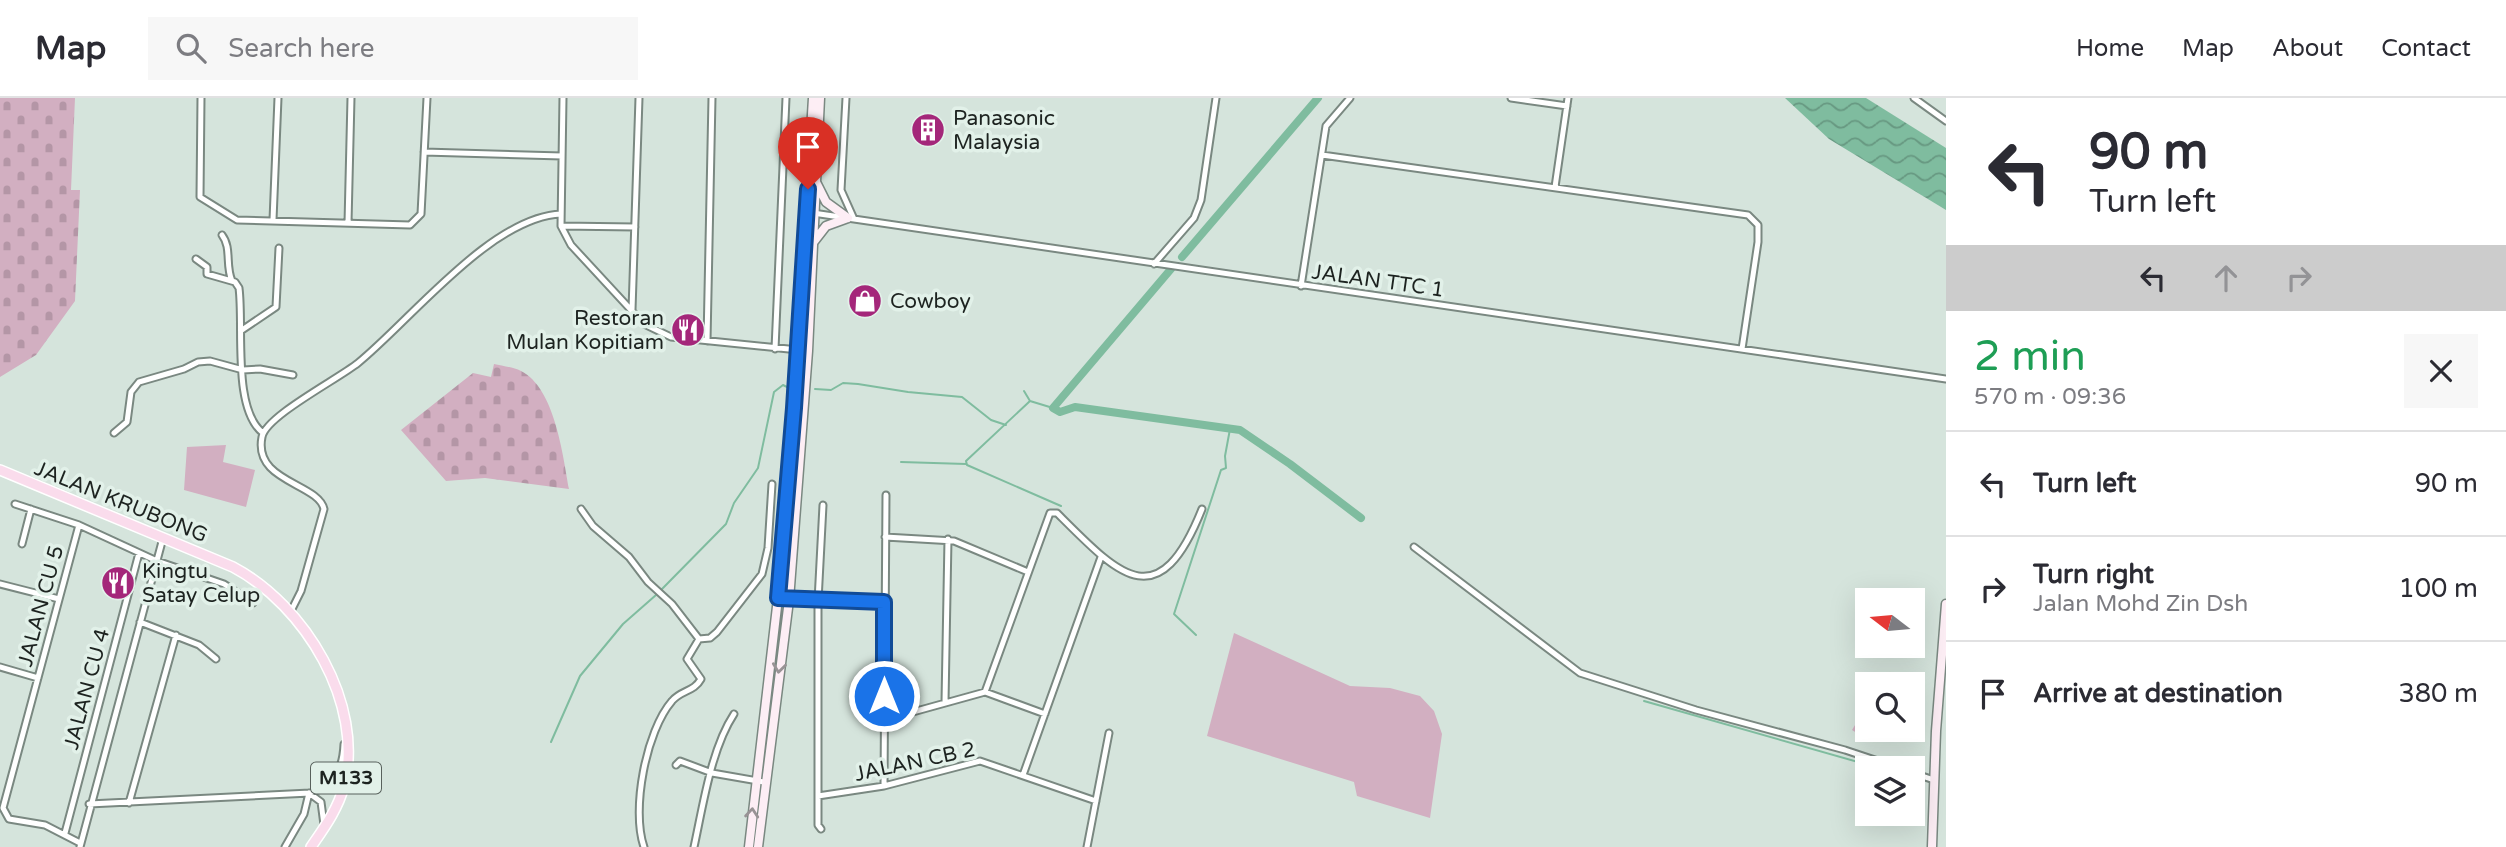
<!DOCTYPE html>
<meta charset="utf-8">
<style>
body{margin:0;font-family:"Varela Round",sans-serif;background:#f7f7f7;color:#2b2b33;height:100vh;display:flex;flex-direction:column;font-size:26px;white-space:nowrap}
*{box-sizing:border-box;margin:0}
p{font-size:23px;color:#7c7c81}
.icon{flex:none;width:38px;height:38px;fill:none;stroke:currentColor;stroke-width:2;stroke-linecap:round;stroke-linejoin:round}
.map{position:relative;flex:1;overflow:hidden}
.panel{display:flex;flex-direction:column;background:#fff;width:560px}
.panel>*{flex:none}
.top-card{background:#fff;color:#2b2b33;overflow:hidden}
.needle{width:46px;rotate:286deg}
.fabs{position:absolute;left:1855px;top:490px;display:grid;gap:14px}
.fabs a{display:grid;place-items:center;width:70px;height:70px;border-radius:0px;background:#fff;box-shadow:0 7px 28px #0002;font-size:35px}
.pin{position:absolute;display:grid;place-items:center;width:60px;height:60px;color:#fff;margin:-72px -30px;border-radius:50% 50% 50% 0;rotate:-45deg;box-shadow:0 0 7px #0007}
.pin .icon{rotate:45deg}
.me{position:absolute;width:77px;margin:-38px;rotate:0deg;stroke-linejoin:round;filter:drop-shadow(0 0 5px #0008)}
.turn{display:flex;align-items:center;gap:24px;height:147px;padding:0 28px;font-size:32px}
.turn .icon{width:91px;height:91px;stroke-width:2.5}
.turn b{display:block;font-size:49px;line-height:60px}
.lanes{display:flex;align-items:center;height:66px;padding:0 28px;background:#0003;justify-content:center;gap:35px;direction:ltr}
.lanes .off{opacity:.35}
.round{display:grid;place-items:center;flex:none;width:74px;height:74px;border-radius:0px;background:#f7f7f7}
.overview{display:flex;align-items:center;justify-content:space-between;height:119px;padding:0 28px}
h1{font-size:42px;font-weight:600;line-height:52px;color:#1e9e55}
ul{padding:0;list-style:none}
li{display:flex;align-items:center;gap:21px;height:105px;padding:0 28px;border-top:2px solid #e1e1e2}
li div{flex:1}
li b{display:block;font-size:26px}
li em{font-style:normal}
header{display:flex;align-items:center;gap:42px;box-sizing:border-box;height:98px;padding:0 35px;background:#fff;border-bottom:2px solid #e1e1e2}
header strong{font-size:33px}
nav{display:flex;gap:38px;margin-inline-start:auto;font-size:24px}
.search{width:490px;height:63px;background:#f7f7f7;display:flex;align-items:center;gap:18px;box-sizing:border-box;padding:0 24px;border-radius:0px;color:#7c7c81;font-size:26px}
main{display:flex;flex:1;min-height:0}
.map>svg:first-child{display:block}
</style>
<header>
<strong>Map</strong>
<div class="search"><svg class="icon" aria-label="search" viewBox="0 0 24 24"><circle cx="10" cy="10" r="6"/><path d="M15 15l6 6"/></svg>Search here</div>
<nav><a>Home</a><a>Map</a><a>About</a><a>Contact</a></nav>
</header>
<main>
<div class="map">
<svg width="1946" height="749" viewBox="0 0 1946 749">
<defs>
<pattern id="cemetery-stones" width="16" height="16" patternUnits="userSpaceOnUse" patternTransform="scale(1.75)"><rect width="16" height="16" fill="#d2afc1"/><path d="M2 7V4a2 2 0 0 1 4 0v3zM10 15v-3a2 2 0 0 1 4 0v3z" fill="#b496a6"/></pattern>
<pattern id="water-waves" width="16" height="10" patternUnits="userSpaceOnUse" patternTransform="scale(1.75)"><rect width="16" height="10" fill="#7fbc9f"/><path d="M0 5q4-4 8 0t8 0" fill="none" stroke="#679881"/></pattern>
</defs>
<rect width="100%" height="100%" fill="#d5e4dc"/>
<!-- green -->
<path fill="#d2afc1" d="M226,347L223,364L255,372L246,409L184,392L187,349Z
M1234,535L1350,588L1390,590L1420,598L1434,613L1442,636L1430,720L1357,698L1354,684L1207,638Z
M1867,607V632H1877L1870,643L1852,632Z"/>
<!-- cemetery -->
<path fill="url(#cemetery-stones)" d="M0,0H75L71,92H80L75,203L36,257L0,279Z
M494,266C502,268 513,269 521,273C555,290 563,358 569,391L485,380L446,383L401,332L473,275L491,279Z"/>
<!-- water -->
<path fill="url(#water-waves)" d="M1785,0H1866L1946,50V112L1829,41Z"/>
<g fill="none" stroke-linecap="round" stroke-linejoin="round">
<!-- stream -->
<path stroke="#7fbc9f" stroke-width="2" d="M815,291L831,292L843,285L858,286L908,294L962,299L991,322L1006,327
M1024,293L1030,303
M1053,310L1030,303L966,363L967,367L1061,408
M901,364L966,366
M662,491L726,426L734,405L758,370L774,294L783,287L789,290
M1196,537L1174,516L1221,372L1226,370L1225,358L1230,331
M1644,603L1879,670
M551,644L580,578L623,526L656,497
M1913,681L1924,685"/>
<!-- canal -->
<path stroke="#7fbc9f" stroke-width="8" d="M1182,159L1318,0
M1171,171L1053,310L1060,314L1075,309L1240,332L1290,366L1361,420"/>
<!-- minor casing -->
<g stroke="#7a8881" stroke-width="9">
<path id="minor" d="M201,0L200,99L237,122L410,127L421,116L427,0
M563,0L561,128L571,147L644,226L671,239L808,253
M846,0L841,92L854,121
M1511,0L1567,8
M1914,0L1946,23
M424,54L562,58
M1322,57L1748,117L1758,127V144L1742,251
M1555,89L1568,0
M806,114L1946,281
M273,122L278,0
M348,125L351,0
M561,128L635,129
M222,137C232,150 225,167 232,183
M196,161L207,169V176L235,184L239,190C244,228 232,311 263,335
M1154,166L1194,120L1201,102L1216,0
M1301,188L1326,28L1350,0
M632,212L639,0
M242,232L276,209L279,150
M707,243L712,0
M775,251L786,0
M114,335L127,324L131,294L139,284L184,271L198,264L210,263L243,272L260,271L293,277
M15,406L79,427L157,463L224,486L253,505
M581,411L593,428L629,459L648,484L672,506L699,541L710,540L717,534L762,476L768,450L772,386
M79,427L3,710L9,721L45,727L80,745
M885,439L954,443L1028,474
M22,446L31,411
M1414,449L1580,575L1696,612L1845,652L1899,670
M0,486L59,501
M778,500L884,504
M290,515L301,493L324,411C318,385 253,384 262,339C266,318 338,281 358,265C411,222 491,119 561,116
M140,524L199,547L216,561
M0,569L38,580
M985,594L1050,415H1057C1119,477 1158,521 1202,411
M945,604L948,441
M884,622L985,594L1045,616
M676,667L680,663L712,675L764,684
M1913,675L1934,682
M1023,677L1101,459
M884,688L886,397
M309,695L321,704L324,727
M818,698L884,688L980,663L1096,703
M129,705L176,537
M89,706L310,695C335,688 343,670 344,646
M821,731L818,727V503L823,407
M65,735L139,455
M80,749L163,440
M285,749L304,716L309,695
M644,749C631,712 646,633 672,603C681,592 694,594 701,581L687,561L699,541
M694,749C703,708 711,651 734,616
M1087,749L1109,635"/>
</g>
<!-- secondary casing -->
<g stroke="#7a8881" stroke-width="11">
<path id="secondary" d="M816,84L826,104L848,120
M812,146L826,128L848,120
M749,749L778,500L794,310L813,0
M758,749L789,502L808,253L820,0
M1932,749L1936,633L1946,506"/>
</g>
<!-- primary casing -->
<g stroke="#fff" stroke-width="12">
<path id="primary" d="M0,372L233,469C305,507 365,606 344,688C338,711 324,730 311,749"/>
</g>
<!-- minor -->
<use href="#minor" stroke="#fff" stroke-width="5"/>
<!-- secondary -->
<use href="#secondary" stroke="#fdeef5" stroke-width="8"/>
<!-- primary -->
<use href="#primary" stroke="#fadcec" stroke-width="9"/>
</g>
<!-- one-way arrows -->
<defs><path id="oneway-chevron" d="M-2-3.5L2.5 0L-2 3.5" fill="none" stroke-width="1.6" stroke-linecap="round" stroke-linejoin="round" transform="scale(1.75)"/></defs>
<g stroke="#989395">
<use href="#oneway-chevron" transform="translate(779 570) rotate(97)"/>
<use href="#oneway-chevron" transform="translate(752 715) rotate(-85)"/>
</g>
<g fill="none" stroke-linecap="round" stroke-linejoin="round">
<!-- route casing -->
<g stroke="#114b97" stroke-width="18">
<path id="route" d="M808,91L794,310L778,500L884,504V598"/>
</g>
<!-- route -->
<use href="#route" stroke="#1a73e8" stroke-width="12"/>
</g>
<!-- icons -->
<defs>
<g id="building-disc" transform="scale(1.75)"><circle r="9.5" fill="#a4277a" stroke="#e2f1e9"/><path d="M-4-6H4V6H1V3H-1V6H-4ZM-2.5-4.3h1.7v1.8h-1.7ZM.8-4.3h1.7v1.8H.8ZM-2.5-1h1.7V.8h-1.7ZM.8-1h1.7V.8H.8Z" fill="#fff"/></g>
<g id="shop-disc" transform="scale(1.75)"><circle r="9.5" fill="#a4277a" stroke="#e2f1e9"/><path d="M-5-2.5h2.3a2.7 3.5 0 0 1 5.4 0H5L5.5 6h-11ZM-1.5-2.5h3a1.5 2.3 0 0 0-3 0Z" fill="#fff"/></g>
<g id="restaurant-disc" transform="scale(1.75)"><circle r="9.5" fill="#a4277a" stroke="#e2f1e9"/><path d="M-5-6h1v4h1v-4h1v4h1v-4h1v5L-1.5 .5V6h-2V.5L-5-1ZM5-6V6H3V1.5H1.5Q1.5-4 5-6Z" fill="#fff"/></g>
</defs>
<g fill-rule="evenodd">
<use href="#building-disc" x="928" y="32"/>
<use href="#shop-disc" x="865" y="203"/>
<use href="#restaurant-disc" x="688" y="232"/>
<use href="#restaurant-disc" x="118" y="485"/>
</g>
<g text-anchor="middle" dominant-baseline="central" stroke-width="7" stroke-linejoin="round" paint-order="stroke">
<!-- shield labels -->
<rect fill="#e2f1e9" stroke="#58615c" stroke-width="2" x="311" y="664.5" width="70" height="31" rx="5"/>
<g font-size="19" font-weight="bold" fill="#1d2320">
<text x="346" y="680">M133</text>
</g>
<!-- poi labels -->
<g font-size="21" fill="#1d2320" stroke="#e2f1e9" text-anchor="start">
<text x="953" y="20">Panasonic<tspan x="953" dy="24">Malaysia</tspan></text>
<text x="890" y="203">Cowboy</text>
<text x="664" y="220" text-anchor="end">Restoran<tspan x="664" dy="24">Mulan Kopitiam</tspan></text>
<text x="142" y="473">Kingtu<tspan x="142" dy="24">Satay Celup</tspan></text>
</g>
<!-- street labels -->
<g font-size="21" fill="#1d2320" stroke="#e2f1e9">
<text transform="translate(1378 183) rotate(8)">JALAN TTC 1</text>
<text transform="translate(121 404) rotate(22)">JALAN KRUBONG</text>
<text transform="translate(41 508) rotate(-75)">JALAN CU 5</text>
<text transform="translate(87 591) rotate(-75)">JALAN CU 4</text>
<text transform="translate(915 664) rotate(-12)">JALAN CB 2</text>
</g>
</g>
</svg>
<div class="fabs">
<a><svg class="needle" viewBox="-14 -14 28 28"><path d="M0-13l5 13h-10z" fill="#e53935"/><path d="M0 13l5-13h-10z" fill="#7c7c81"/></svg></a>
<a><svg class="icon" aria-label="search" viewBox="0 0 24 24"><circle cx="10" cy="10" r="6"/><path d="M15 15l6 6"/></svg></a>
<a><svg class="icon" aria-label="layers" viewBox="0 0 24 24"><path d="M12 4l9 5-9 5-9-5zM3 14l9 5 9-5"/></svg></a>
</div>
<div class="pin" style="left:808px;top:91px;background:#d93025"><svg class="icon" aria-label="arrive" viewBox="0 0 24 24"><path d="M6 21V4h12l-3 4 3 4H6"/></svg></div>
<svg class="me" style="left:884px;top:598px" viewBox="-20 -20 40 40"><circle r="17" fill="#1a73e8" stroke="#fff" stroke-width="3"/><path d="M0-11L8 9 0 5-8 9z" fill="#fff"/></svg>
</div>
<section class="panel">
<div class="top-card">
<div class="turn"><svg class="icon" aria-label="left" viewBox="0 0 24 24"><path d="M17 20v-9H6M10 6l-5 5 5 5"/></svg><div><b>90 m</b>Turn left</div></div>
<div class="lanes"><svg class="icon" aria-label="left" viewBox="0 0 24 24"><path d="M17 20v-9H6M10 6l-5 5 5 5"/></svg><svg class="icon off" aria-label="ahead" viewBox="0 0 24 24"><path d="M12 20V5M6 11l6-6 6 6"/></svg><svg class="icon off" aria-label="right" viewBox="0 0 24 24"><path d="M7 20v-9h11M14 6l5 5-5 5"/></svg></div>
</div>
<div class="overview"><div><h1>2 min</h1><p>570 m · 09:36</p></div><a class="round"><svg class="icon" aria-label="close" viewBox="0 0 24 24"><path d="M6 6l12 12M18 6L6 18"/></svg></a></div>
<ul>
<li><svg class="icon" aria-label="left" viewBox="0 0 24 24"><path d="M17 20v-9H6M10 6l-5 5 5 5"/></svg><div><b>Turn left</b></div><em>90 m</em></li>
<li><svg class="icon" aria-label="right" viewBox="0 0 24 24"><path d="M7 20v-9h11M14 6l5 5-5 5"/></svg><div><b>Turn right</b><p>Jalan Mohd Zin Dsh</p></div><em>100 m</em></li>
<li><svg class="icon" aria-label="arrive" viewBox="0 0 24 24"><path d="M6 21V4h12l-3 4 3 4H6"/></svg><div><b>Arrive at destination</b></div><em>380 m</em></li>
</ul>
</section>
</main>
